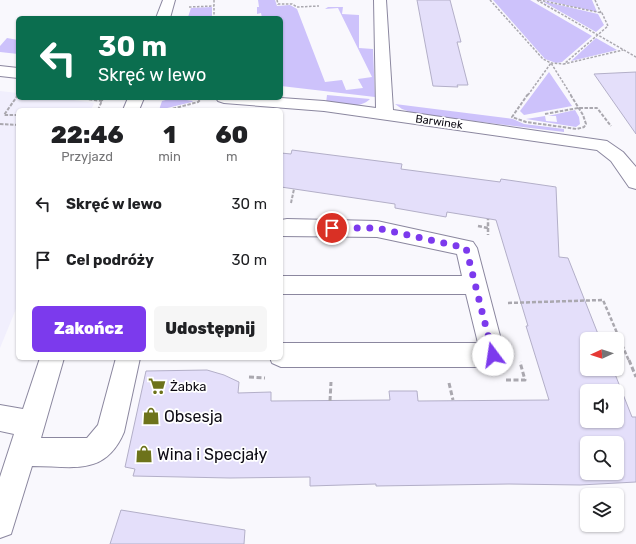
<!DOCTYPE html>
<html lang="pl">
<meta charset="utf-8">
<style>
body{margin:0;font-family:Rubik,sans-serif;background:#f6f6f6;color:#202124;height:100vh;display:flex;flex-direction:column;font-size:15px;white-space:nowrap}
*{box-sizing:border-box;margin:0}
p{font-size:13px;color:#757577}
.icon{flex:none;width:22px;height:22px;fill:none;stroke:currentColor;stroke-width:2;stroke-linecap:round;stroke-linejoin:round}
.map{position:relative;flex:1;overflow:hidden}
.side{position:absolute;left:16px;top:108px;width:267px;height:252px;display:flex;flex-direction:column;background:#fff;border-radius:6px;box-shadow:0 1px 3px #0004}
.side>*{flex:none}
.guide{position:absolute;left:16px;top:16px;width:267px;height:84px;border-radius:6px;box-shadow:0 1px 3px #0004;background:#0b6e4f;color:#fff;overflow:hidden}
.needle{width:26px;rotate:267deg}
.controls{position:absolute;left:580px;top:332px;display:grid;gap:8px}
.controls a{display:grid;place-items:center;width:44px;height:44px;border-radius:6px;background:#fff;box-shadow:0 1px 3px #0004;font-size:20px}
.pin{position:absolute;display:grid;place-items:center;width:34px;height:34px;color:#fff;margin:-17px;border:2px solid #fff;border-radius:50%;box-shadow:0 1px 4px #0007}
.me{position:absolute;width:44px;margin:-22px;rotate:346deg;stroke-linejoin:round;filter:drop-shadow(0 0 3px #0008)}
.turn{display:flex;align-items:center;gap:14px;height:84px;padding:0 16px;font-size:18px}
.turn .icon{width:52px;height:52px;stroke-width:2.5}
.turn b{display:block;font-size:28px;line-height:34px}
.eta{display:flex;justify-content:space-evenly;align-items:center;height:68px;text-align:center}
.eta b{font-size:24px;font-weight:800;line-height:28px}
.action{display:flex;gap:8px;margin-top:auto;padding:8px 16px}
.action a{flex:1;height:46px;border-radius:6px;background:#7c3aed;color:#fff;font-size:16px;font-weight:800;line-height:46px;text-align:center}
.action a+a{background:#f6f6f6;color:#202124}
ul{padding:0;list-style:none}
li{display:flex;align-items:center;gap:12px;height:56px;padding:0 16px}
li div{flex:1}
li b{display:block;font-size:15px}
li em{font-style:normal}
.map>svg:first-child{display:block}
</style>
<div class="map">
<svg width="636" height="544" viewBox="0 0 636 544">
<rect width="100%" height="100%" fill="#f9f8fd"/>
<!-- built -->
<path fill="#f1effd" d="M0,91L18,93V98H60L94,103L91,110H18V304L0,348Z"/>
<!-- green -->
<path fill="#cdc2fb" d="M258,0H275L277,6L290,5L297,9L325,82L342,80L346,90L363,88L358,79L372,77L338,8L325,9L328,7H343L342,14L359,15V48L373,49L375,97L281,86V18H262L261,13L257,14V7H259Z
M493,0H530L592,36L562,62L556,63L545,59Z
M544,0H592L597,12Z
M542,1L598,14L604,25L596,32Z
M212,7V18L188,17L191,8Z
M7,38L18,40V54L0,52V46Z
M596,38L617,50L571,61Z
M549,72L572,106L524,115L520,111Z
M327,95L370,99C359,110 339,104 326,103Z
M173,98L193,101L192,102L159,110L162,101Z
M395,104L513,119L524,124L564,129V132L416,114L402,109Z
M575,110L579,117L580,124L576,127L526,119L545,116L546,121L557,122L556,116H548Z"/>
<!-- building -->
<path fill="#e4dffa" stroke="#b3afc8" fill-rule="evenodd" d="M417,0H450L461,42H457L468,85H457L458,87L433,86Z
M636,72V134L594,74Z
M292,150L402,164L401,169L500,182L501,179L556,187L559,257L568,258L600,339H587V369H613L632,417H636V482L580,485L509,484L376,486V484L310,486V477L230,478L133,476L135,469L125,467L146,371L207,370L224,375L239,382L238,393L271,392V401L390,400L389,391H417L418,401L549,400L526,326H528L496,220L447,212L446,217L395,208V204L281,187V153L291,154ZM587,391H617V421H587ZM587,443H617V473H587Z
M121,510L245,530L244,544H110Z"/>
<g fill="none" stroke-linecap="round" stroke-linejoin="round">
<!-- minor casing -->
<g stroke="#8b879f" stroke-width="2">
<path id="minor" d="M163,0H175L170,18H156Z
M374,0H386L393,110L607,141L623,152L636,167V189L629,187L611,161L597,150L324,111L224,103L218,101L216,98H281L324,101L376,108Z
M0,66L18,68V78L0,76Z
M128,98H144L139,110H123Z
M287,219L377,221L473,242L477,248L505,355L502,363L493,367H281L272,363L270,358H281V343H478L466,294H281V276H462L457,254L377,237L281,236V220Z
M40,358H64L41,438H87L98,425L116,358H140L124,432C105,477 72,466 32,466L11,534L0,538V477L14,434L0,431V405L23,409Z"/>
</g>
<!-- path-far3 -->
<path stroke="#aaa8af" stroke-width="1.5" stroke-dasharray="2.5 1.5" stroke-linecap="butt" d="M214,0V18
M277,0L278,4H292L297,7L319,6
M490,0L543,59L551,63L564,64
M537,0L636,57
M539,0L602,13L608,26L564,64L623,50
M595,0L601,13
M189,7L214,6
M528,95L551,63L571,95"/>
<!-- path-far2 -->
<path stroke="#aaa8af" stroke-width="2" stroke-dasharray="3.5 1.5" stroke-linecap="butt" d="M528,94L512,117L526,122L577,129L584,127L586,124L583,115L570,94
M18,95L4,115H18
M79,98L102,101
M98,110L103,98
M168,110L198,102L201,99
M545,114L578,108H597L611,126
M0,124L18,125
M291,203L294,189"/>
<!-- path-far1 -->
<path stroke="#aaa8af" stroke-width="2.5" stroke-dasharray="4 2" stroke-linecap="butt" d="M478,226L488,228V219
M488,228V235
M508,303L603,300L629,361"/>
<!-- path -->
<path stroke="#aaa8af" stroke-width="3" stroke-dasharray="5 2.5" stroke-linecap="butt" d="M629,360L636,377
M249,377L265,378
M506,380H525L520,362
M449,383L453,400
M330,401L331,382"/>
<!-- minor -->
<use href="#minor" fill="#fff" fill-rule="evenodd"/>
</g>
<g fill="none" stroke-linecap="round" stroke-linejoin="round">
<!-- route -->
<path stroke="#7c3aed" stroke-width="7" stroke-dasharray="0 12.6" d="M332,228H377L466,248L493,355"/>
</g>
<!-- icons -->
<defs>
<g id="supermarket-bare" transform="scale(1.38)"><path d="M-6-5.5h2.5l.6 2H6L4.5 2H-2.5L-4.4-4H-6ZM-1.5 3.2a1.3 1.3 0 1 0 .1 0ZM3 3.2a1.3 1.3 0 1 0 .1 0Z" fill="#6d731b" stroke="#fff" stroke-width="2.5" paint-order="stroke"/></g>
<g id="shop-bare" transform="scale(1.38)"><path d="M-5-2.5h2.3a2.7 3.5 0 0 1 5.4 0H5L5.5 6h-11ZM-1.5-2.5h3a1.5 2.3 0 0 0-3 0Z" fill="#6d731b" stroke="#fff" stroke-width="2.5" paint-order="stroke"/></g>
</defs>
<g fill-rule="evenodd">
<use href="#supermarket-bare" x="157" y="386"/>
<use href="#shop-bare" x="151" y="416"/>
<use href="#shop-bare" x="144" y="454"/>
</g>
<g text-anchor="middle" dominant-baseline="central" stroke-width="3.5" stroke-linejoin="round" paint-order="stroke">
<!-- far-street labels -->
<g font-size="11" fill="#0c0a13" stroke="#fff">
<text transform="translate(439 122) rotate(8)">Barwinek</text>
</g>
<!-- poi labels -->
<g font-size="13" fill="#0c0a13" stroke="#fff" text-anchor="start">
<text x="170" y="386">Żabka</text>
</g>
<!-- near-poi labels -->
<g font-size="16" fill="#0c0a13" stroke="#fff" text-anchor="start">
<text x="164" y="416">Obsesja</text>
<text x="157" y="454">Wina i Specjały</text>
</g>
</g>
</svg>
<div class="controls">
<a><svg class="needle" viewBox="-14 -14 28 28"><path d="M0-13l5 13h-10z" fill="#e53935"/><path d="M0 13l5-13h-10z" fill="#757577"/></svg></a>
<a><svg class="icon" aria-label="sound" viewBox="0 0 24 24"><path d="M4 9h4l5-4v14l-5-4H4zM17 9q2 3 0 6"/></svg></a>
<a><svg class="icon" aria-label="search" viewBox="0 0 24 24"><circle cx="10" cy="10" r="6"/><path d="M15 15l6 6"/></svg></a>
<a><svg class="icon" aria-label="layers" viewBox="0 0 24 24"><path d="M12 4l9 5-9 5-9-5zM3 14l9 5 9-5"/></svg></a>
</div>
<div class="pin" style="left:332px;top:228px;background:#d93025"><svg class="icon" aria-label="arrive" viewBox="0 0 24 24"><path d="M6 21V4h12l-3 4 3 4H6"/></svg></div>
<svg class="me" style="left:493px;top:355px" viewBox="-20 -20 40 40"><circle r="19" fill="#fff"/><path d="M0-13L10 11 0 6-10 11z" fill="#7c3aed"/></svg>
<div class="guide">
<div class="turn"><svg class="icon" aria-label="left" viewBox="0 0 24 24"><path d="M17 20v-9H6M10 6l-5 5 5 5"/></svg><div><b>30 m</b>Skręć w lewo</div></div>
</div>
<section class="side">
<div class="eta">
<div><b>22:46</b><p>Przyjazd</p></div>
<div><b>1</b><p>min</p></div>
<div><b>60</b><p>m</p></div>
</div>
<ul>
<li><svg class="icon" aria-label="left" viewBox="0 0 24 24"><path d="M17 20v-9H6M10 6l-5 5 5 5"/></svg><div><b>Skręć w lewo</b></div><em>30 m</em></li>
<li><svg class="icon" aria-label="arrive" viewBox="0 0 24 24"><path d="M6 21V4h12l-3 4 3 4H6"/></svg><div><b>Cel podróży</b></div><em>30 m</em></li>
</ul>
<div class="action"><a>Zakończ</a><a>Udostępnij</a></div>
</section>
</div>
